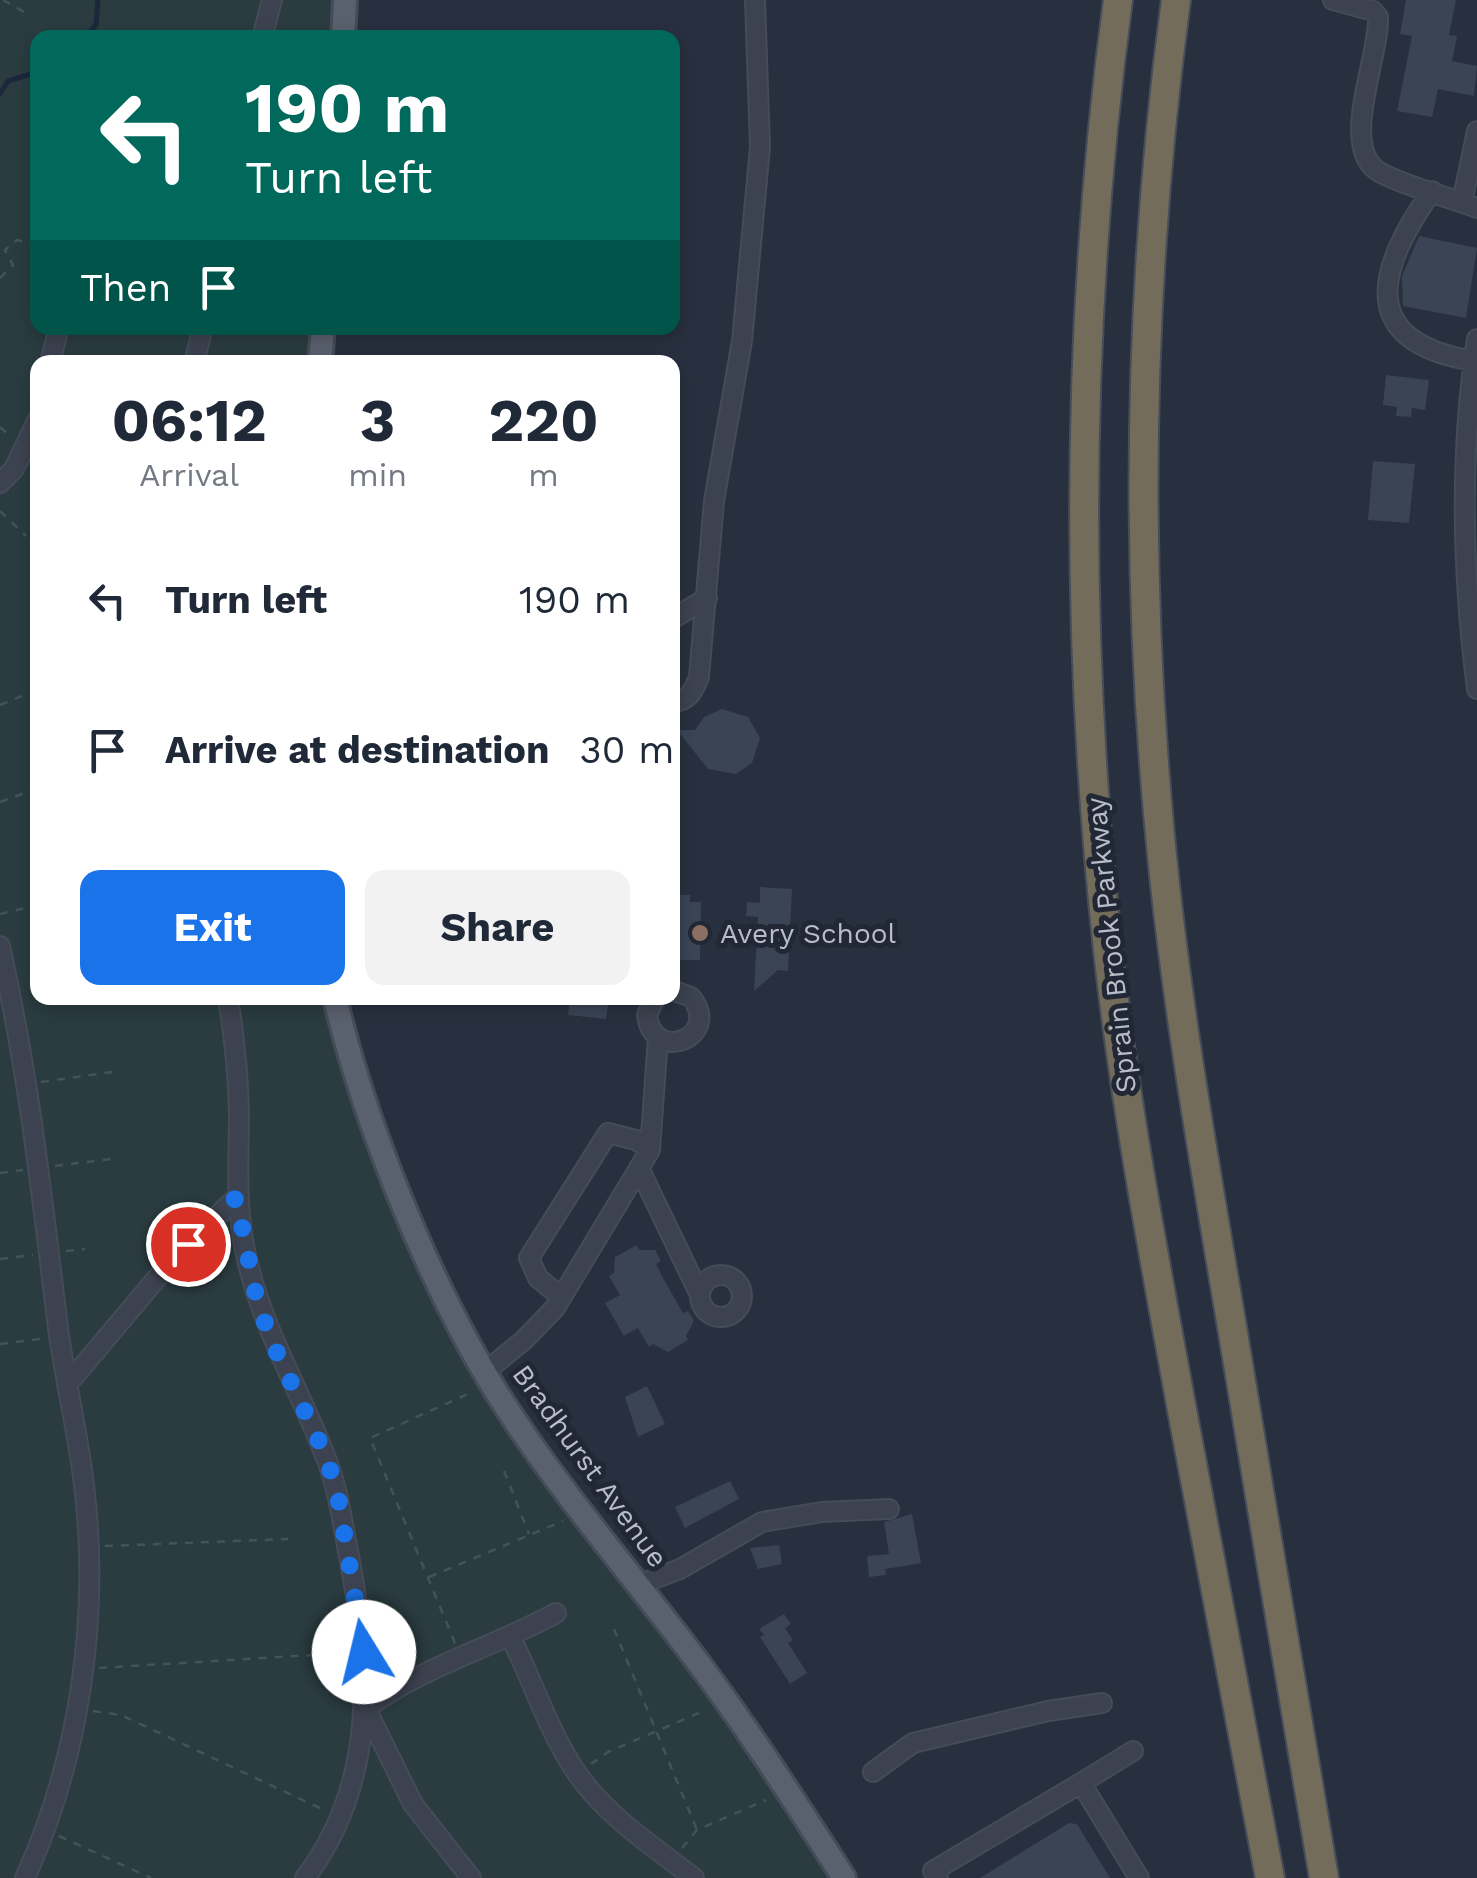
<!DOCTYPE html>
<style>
body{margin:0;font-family:"Work Sans",sans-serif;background:#f2f2f3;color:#1f2937;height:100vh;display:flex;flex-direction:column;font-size:38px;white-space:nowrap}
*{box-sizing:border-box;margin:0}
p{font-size:32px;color:#747a83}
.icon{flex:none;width:55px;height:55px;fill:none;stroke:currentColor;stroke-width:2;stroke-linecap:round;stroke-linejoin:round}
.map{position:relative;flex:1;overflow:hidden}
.panel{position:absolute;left:30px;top:355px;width:650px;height:650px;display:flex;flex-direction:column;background:#fff;border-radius:20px;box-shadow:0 5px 15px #0003}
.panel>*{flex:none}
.hud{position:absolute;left:30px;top:30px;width:650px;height:305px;border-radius:20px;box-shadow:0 5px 15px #0003;background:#00695c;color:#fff;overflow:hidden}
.pin{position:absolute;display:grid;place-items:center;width:85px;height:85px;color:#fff;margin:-42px;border:5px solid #fff;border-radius:50%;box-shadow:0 2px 10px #0007}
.me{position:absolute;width:110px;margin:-55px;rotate:351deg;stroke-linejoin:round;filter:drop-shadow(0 0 8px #0008)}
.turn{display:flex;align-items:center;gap:35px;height:210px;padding:0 50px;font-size:45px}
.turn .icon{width:130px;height:130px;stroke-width:2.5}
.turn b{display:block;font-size:70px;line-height:85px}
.then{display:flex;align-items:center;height:95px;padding:0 50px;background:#0003;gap:20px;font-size:38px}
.eta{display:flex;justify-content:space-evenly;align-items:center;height:170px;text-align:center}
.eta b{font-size:60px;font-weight:700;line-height:70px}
.primary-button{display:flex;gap:20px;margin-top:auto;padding:20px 50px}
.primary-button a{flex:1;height:115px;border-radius:20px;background:#1a73e8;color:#fff;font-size:40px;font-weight:700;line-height:115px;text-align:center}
.primary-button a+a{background:#f2f2f3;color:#1f2937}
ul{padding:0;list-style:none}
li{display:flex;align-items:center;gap:30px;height:150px;padding:0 50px}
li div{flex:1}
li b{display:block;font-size:38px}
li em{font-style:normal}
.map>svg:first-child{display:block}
</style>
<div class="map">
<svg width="1477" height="1878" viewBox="0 0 1477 1878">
<rect width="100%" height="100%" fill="#28303f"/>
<!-- green -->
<path fill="#2a3c40" d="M0,0H335L333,37L38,38V328H311L309,362H38V998H322C358,1134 407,1278 486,1397C594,1562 731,1708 833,1878H0Z"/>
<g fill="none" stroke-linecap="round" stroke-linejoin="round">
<!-- stream -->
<path stroke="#1c273c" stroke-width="5" d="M84,38L96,25L98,0
M0,94L8,81L38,72"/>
</g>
<!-- building -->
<path fill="#3a4454" d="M1406,0H1456L1449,35L1457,36L1452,61L1477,66L1474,96L1438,89L1432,117L1397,111L1412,36L1400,34Z
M1419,236L1477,248L1466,318L1403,306L1402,276Z
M1386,375L1429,380L1425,410L1412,408L1411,417L1396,416L1397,407L1383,405Z
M1373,461L1415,464L1409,523L1368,520Z
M722,709L748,717L760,738L752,763L736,774L708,769L677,730H695L704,717Z
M760,887L792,889L788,971L778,970L754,991L758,917L746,916L747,902L760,903Z
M675,895H690V902H701L700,960H672Z
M570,1000L608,1004L606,1019L568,1015Z
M637,1245L639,1250H655L661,1261L656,1264L664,1280L683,1313L688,1311L694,1321L686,1336L688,1340L668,1352L653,1344L649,1347L638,1328L624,1336L605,1303L620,1295L609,1276L614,1273L615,1257Z
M647,1386L665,1424L638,1437L625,1397Z
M730,1481L739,1499L685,1528L675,1507Z
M912,1514L921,1563L885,1569L886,1575L869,1577L867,1556L889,1554L884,1522Z
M779,1545L782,1564L758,1569L750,1548Z
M784,1614L791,1624L785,1628L793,1640L788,1643L807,1673L790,1684L760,1637L764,1635L759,1629Z
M1069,1823L1077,1824L1110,1878H980Z"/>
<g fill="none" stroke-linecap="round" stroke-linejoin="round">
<!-- minor casing -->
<g stroke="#454b58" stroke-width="22">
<path id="minor" d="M1333,0L1373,11L1378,17C1380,57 1337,150 1381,173C1410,188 1446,196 1477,208
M262,38L272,0
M1432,191C1377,268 1355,342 1474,361
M1462,202L1477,131
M1477,339C1459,456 1462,572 1477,689
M50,362L59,328
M194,362L203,328
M0,483L14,469L38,419
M672,619L707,598
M672,702C689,701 693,692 699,677L714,501L742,341L760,147L755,0
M0,946C29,1076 42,1197 58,1328C65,1381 78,1433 84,1485C100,1617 80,1757 25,1878
M228,998C234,1035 238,1073 239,1111C239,1161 235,1206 246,1255C262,1328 297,1384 324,1453C338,1486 342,1521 349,1556C370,1668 378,1782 305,1878
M655,998L647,1015C653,1065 723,1037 691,997L672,990
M639,1168L700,1295
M700 1296a21 21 0 1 1 42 0a21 21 0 1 1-42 0Z
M561,1297L538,1278L529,1258L608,1133L636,1140L650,1150
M485,1372L524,1340L555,1308L650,1150L658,1037
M67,1385L173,1259L236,1198
M638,1585L680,1569L762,1522L822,1512L889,1509
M511,1638C534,1683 549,1734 579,1776C609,1818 654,1847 694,1878
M1133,1751L1081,1783L1139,1878
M873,1772L913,1743L1048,1711L1102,1703
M471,1878L413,1804L366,1709C421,1667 494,1647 556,1613
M938,1878L933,1871L1081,1783"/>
</g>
<!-- major casing -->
<g stroke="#454b58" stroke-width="28">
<path id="major" d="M343,38L345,0
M320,362L323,328
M335,998C364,1122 428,1281 495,1390C550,1478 618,1558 681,1640C740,1716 792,1797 844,1878"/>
</g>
<!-- highway casing -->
<g stroke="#474d59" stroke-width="32">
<path id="highway" d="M1118,0C1076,314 1074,635 1108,950C1125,1105 1154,1257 1182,1410C1212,1566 1241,1722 1270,1878
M1176,0C1139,276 1134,558 1160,835C1175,996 1203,1155 1230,1315C1261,1503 1292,1690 1324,1878"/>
</g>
<!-- path -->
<path stroke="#435458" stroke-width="2.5" stroke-dasharray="8 8" stroke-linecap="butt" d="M3,0L24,12
M0,278L13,265L5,250L17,240L38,245
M0,427L9,435
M0,511L26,536
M0,705L29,693
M0,802L38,788
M0,914L38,905
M41,1082L119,1071
M55,1166L118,1158
M0,1173L23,1170
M66,1251L85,1249
M0,1259L33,1255
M0,1344L40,1339
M504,1471L529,1534
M105,1546L288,1539
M429,1577L563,1521
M614,1629L697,1830
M455,1643L370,1438L470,1393
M99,1668L346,1653
M93,1711L121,1715L324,1810
M591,1764L608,1752L701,1712
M59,1836L151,1878
M682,1848L697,1830L766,1800"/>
<!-- minor -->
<use href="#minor" stroke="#3c424f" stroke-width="18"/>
<!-- major -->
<use href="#major" stroke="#5a616e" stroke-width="22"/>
<!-- highway -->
<use href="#highway" stroke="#746c5a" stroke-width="28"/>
</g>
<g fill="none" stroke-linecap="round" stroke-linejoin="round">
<!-- route -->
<path stroke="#1a73e8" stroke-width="18" stroke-dasharray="0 32.4" d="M188,1244L236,1198L257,1300L271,1340L326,1456L338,1496L364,1652"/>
</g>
<!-- markers -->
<circle fill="#8d6e63" stroke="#212734" stroke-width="4" cx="700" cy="933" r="10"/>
<g text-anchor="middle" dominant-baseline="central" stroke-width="10" stroke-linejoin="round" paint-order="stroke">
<!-- poi labels -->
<g font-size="28" fill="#b8bec9" stroke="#212734" text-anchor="start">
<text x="720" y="933">Avery School</text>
</g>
<!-- street labels -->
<g font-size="28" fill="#b8bec9" stroke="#212734">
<text transform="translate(1111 945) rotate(-96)">Sprain Brook Parkway</text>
<text transform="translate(590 1466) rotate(54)">Bradhurst Avenue</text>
</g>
</g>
</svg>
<div class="pin" style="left:188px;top:1244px;background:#d93025"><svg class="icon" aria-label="arrive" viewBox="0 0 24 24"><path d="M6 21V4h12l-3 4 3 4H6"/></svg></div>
<svg class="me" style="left:364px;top:1652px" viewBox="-20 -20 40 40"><circle r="19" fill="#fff"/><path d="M0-13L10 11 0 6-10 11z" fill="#1a73e8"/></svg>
<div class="hud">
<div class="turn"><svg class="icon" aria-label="left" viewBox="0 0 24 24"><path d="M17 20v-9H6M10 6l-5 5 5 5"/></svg><div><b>190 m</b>Turn left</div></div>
<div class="then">Then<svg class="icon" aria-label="arrive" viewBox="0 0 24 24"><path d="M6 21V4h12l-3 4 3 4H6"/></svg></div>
</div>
<section class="panel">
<div class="eta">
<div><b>06:12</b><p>Arrival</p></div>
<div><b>3</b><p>min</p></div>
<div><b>220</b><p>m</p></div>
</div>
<ul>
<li><svg class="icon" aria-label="left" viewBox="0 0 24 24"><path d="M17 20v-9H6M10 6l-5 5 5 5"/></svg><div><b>Turn left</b></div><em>190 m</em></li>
<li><svg class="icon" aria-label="arrive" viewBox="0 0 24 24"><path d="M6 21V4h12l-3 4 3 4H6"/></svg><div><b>Arrive at destination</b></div><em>30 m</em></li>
</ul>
<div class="primary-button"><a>Exit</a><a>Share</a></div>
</section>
</div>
